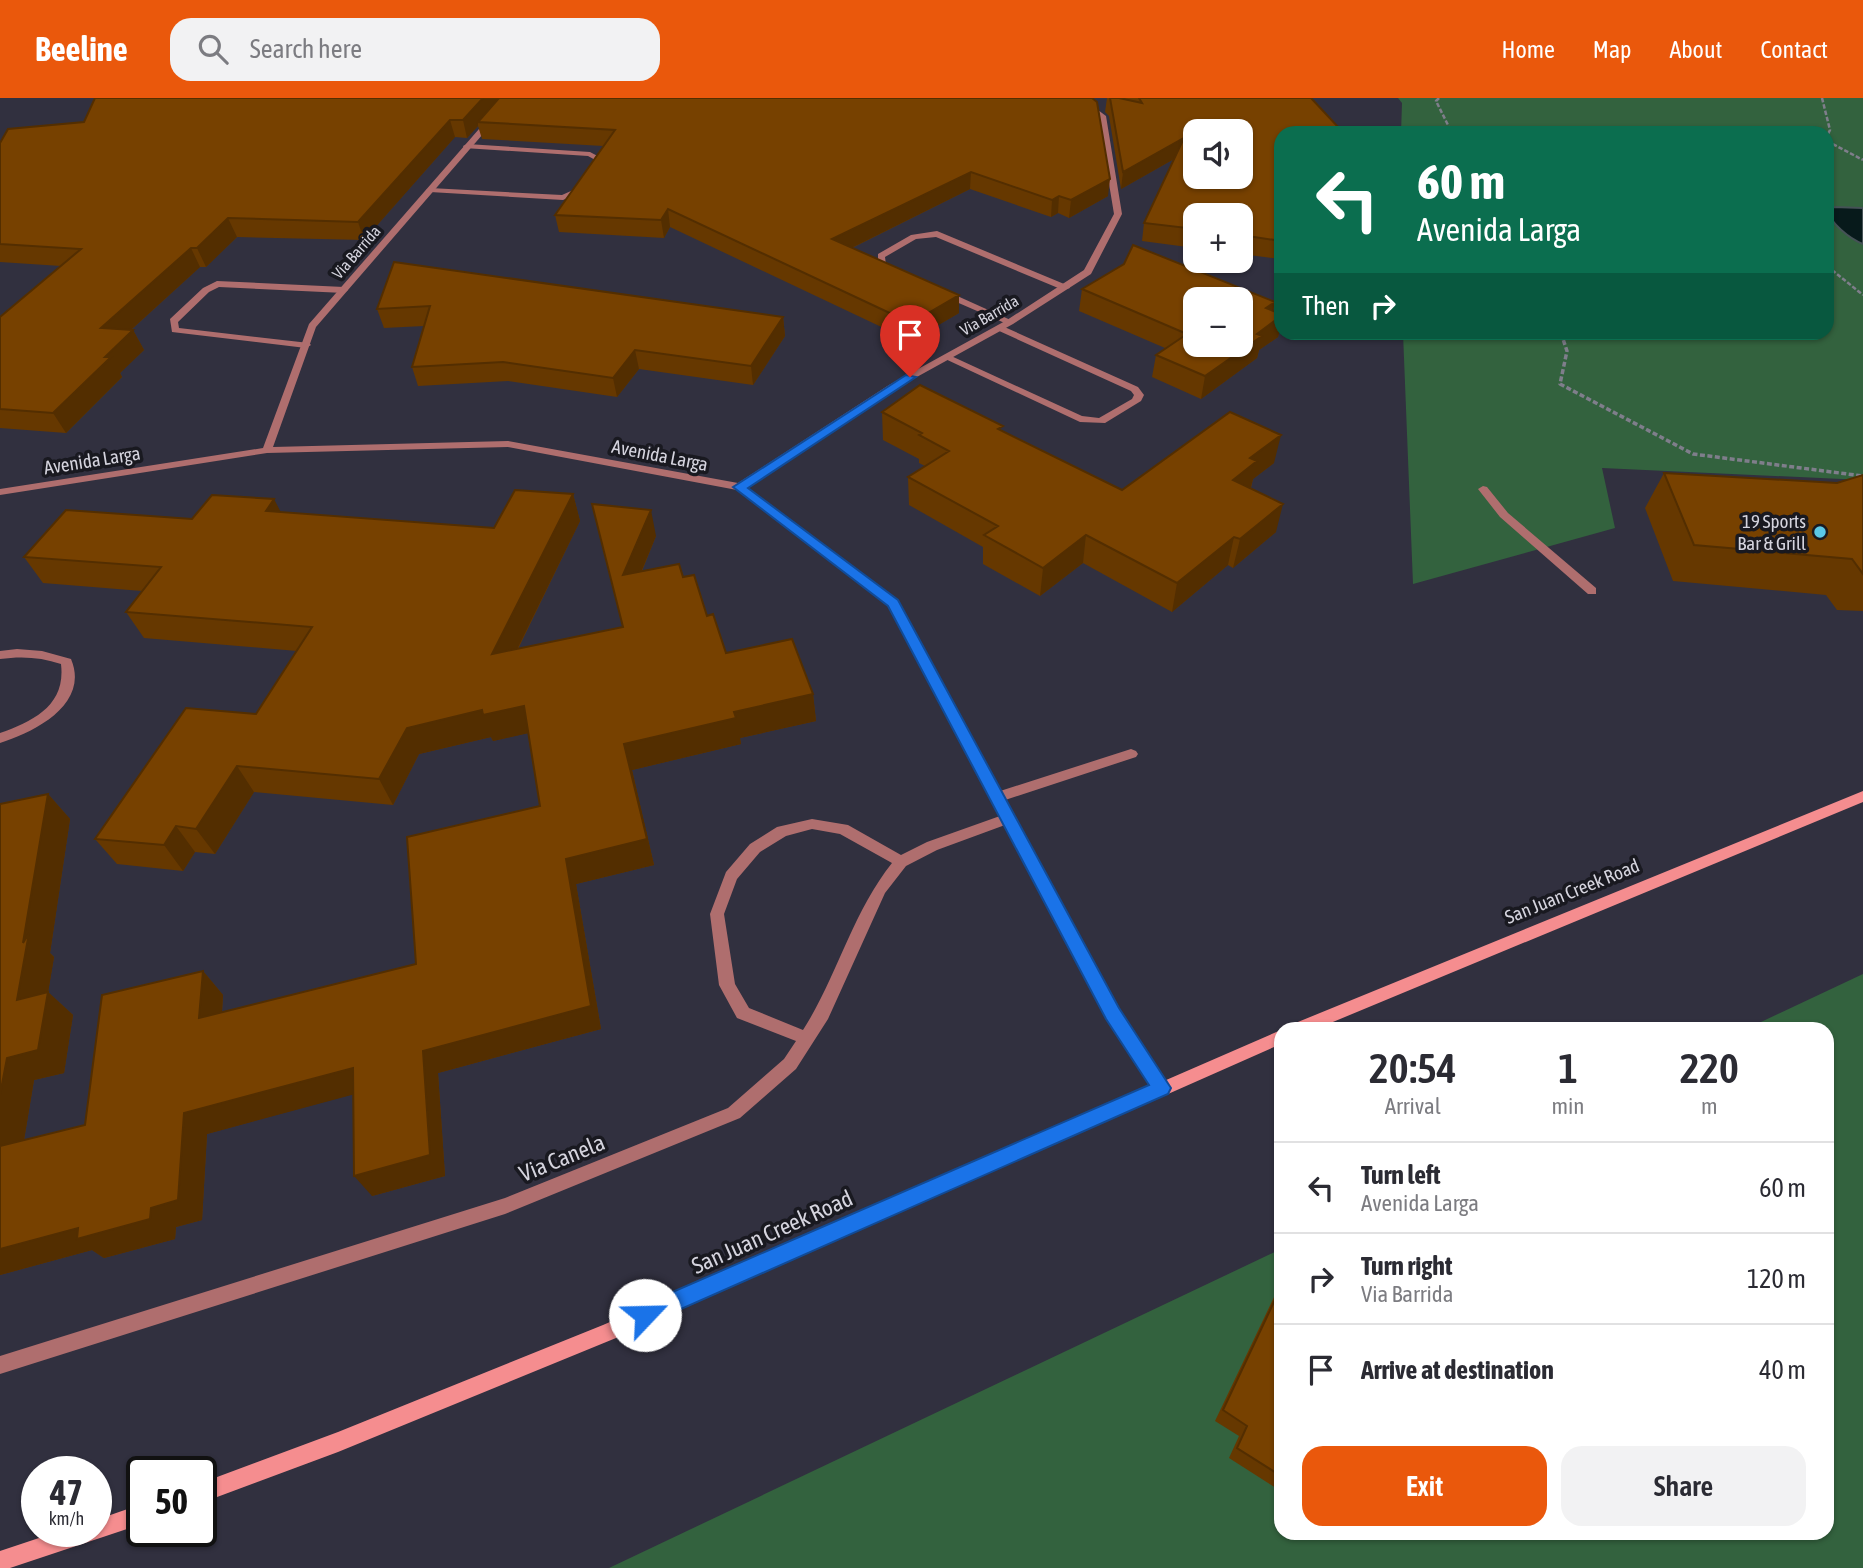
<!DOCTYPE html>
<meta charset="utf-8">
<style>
body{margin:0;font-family:"Asap Condensed",sans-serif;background:#f2f2f3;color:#2b2b33;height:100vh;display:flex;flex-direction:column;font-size:26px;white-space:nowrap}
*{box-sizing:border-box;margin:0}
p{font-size:23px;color:#7c7c81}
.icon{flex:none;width:38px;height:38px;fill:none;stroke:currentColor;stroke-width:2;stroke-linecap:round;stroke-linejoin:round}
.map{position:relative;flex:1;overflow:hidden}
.side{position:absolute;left:1274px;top:924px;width:560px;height:518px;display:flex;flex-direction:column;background:#fff;border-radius:21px;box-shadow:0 2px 5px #0004}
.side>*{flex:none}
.banner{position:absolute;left:1274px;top:28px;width:560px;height:214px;border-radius:21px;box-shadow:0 2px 5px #0004;background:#0b6e4f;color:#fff;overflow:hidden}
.fabs{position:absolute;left:1183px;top:21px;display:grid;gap:14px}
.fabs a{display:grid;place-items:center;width:70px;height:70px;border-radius:14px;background:#fff;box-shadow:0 2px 5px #0004;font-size:35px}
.speed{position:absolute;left:21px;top:1358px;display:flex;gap:14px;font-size:35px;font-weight:700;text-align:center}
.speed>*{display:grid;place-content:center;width:91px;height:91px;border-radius:50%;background:#fff;box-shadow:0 2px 5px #0004;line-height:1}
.speed small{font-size:18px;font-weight:400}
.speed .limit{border:4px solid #111;border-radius:10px;background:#fff;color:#111}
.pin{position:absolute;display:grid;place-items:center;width:60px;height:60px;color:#fff;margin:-72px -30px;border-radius:50% 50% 50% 0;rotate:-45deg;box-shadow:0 0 7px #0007}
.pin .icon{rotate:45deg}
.me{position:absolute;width:77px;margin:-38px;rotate:66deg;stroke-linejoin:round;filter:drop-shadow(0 0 5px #0008)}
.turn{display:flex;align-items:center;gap:24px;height:147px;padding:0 28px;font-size:32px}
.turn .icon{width:91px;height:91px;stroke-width:2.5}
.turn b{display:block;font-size:49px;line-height:60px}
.then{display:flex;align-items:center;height:66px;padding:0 28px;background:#0003;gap:14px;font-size:26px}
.eta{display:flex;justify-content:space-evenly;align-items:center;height:119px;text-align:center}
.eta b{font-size:42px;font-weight:600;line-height:49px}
.action{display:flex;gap:14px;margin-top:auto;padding:14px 28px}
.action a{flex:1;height:80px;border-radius:21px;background:#ea580c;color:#fff;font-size:28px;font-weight:600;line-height:80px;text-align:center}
.action a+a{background:#f2f2f3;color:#2b2b33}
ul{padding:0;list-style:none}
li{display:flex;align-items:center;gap:21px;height:91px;padding:0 28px;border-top:2px solid #e1e1e2}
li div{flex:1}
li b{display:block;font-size:26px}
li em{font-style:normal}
header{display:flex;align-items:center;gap:42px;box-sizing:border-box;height:98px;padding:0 35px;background:#ea580c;color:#fff}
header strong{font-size:33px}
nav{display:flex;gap:38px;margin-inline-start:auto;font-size:24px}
.search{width:490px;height:63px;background:#f2f2f3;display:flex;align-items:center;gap:18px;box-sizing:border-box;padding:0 24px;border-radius:21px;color:#7c7c81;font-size:26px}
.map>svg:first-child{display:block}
</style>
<header>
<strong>Beeline</strong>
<div class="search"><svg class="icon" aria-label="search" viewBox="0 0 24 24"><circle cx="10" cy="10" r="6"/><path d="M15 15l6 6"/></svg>Search here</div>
<nav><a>Home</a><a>Map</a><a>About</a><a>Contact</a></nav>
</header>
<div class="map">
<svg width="1863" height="1470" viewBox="0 0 1863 1470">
<rect width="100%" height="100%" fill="#31303f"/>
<!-- green -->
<path fill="#33623e" d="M1398,0H1863V382L1602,370L1615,430L1413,486L1403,235L1827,234V35H1401L1402,5Z
M1863,876V1470H609L1281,1151V1435H1827V931H1746Z"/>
<!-- water -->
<path fill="#071a1b" stroke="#455256" stroke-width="2" d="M1834,109L1863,110V146C1850,141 1830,125 1827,112Z"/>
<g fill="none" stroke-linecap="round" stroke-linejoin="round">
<!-- path-far1 -->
<path stroke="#7f7e8b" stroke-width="2.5" stroke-dasharray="4.5 2" stroke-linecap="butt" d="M1439,0L1436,3L1452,35
M1822,0L1830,32L1827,38
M1827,43L1863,62
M1827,168L1863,197
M1560,234L1561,237"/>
<!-- path -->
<path stroke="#7f7e8b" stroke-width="3.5" stroke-dasharray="5 2.5" stroke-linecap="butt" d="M1561,235L1567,253L1560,286L1693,356L1863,378"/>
<!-- lane -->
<path fill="#af6e6e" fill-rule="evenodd" d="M467,46L590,54L607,63L597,74L593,72L599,64L588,58L464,50L463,48Z
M580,89L587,91L563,102L430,94L426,92L430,90L562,97Z
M937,133L1069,188L1070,190L1063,192L936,139L916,141L885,159L886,167L897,171V175H891L878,168V156L911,137Z
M217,183L344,189L348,192L344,195L219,189L209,194L178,224L179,230L309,245L311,247L306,250L172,234L170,221L203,190Z
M938,192H944L1015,224L1007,226L938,196Z
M1000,227L1138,289L1144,297L1141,303L1105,325L1080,324L941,259L949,257L1082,318L1099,320L1132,301L1134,297L1131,293L997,232L995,230Z
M1483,388L1487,389L1508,415L1596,490V496H1588L1500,419L1478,391Z
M17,551L42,553L71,561C90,606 35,634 0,645V635C34,623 66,607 61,566C41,559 21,558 0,561V553Z
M1131,651L1136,653L1138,656L1136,659L999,704L992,699L994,695Z"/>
<!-- street -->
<path fill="#af6e6e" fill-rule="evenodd" d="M506,0H514L316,229L273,349L508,343L738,385L889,287L1007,222L1084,172L1114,116L1098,19L1073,0H1082L1106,18L1122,116L1091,176L1013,226L895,291L747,389L897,503L1119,910L1169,990L1167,995L1161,997L1155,995L1107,920L1005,727L937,752L906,768L885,795L828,921L796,971L740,1020L505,1116L0,1276V1258L505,1100L728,1010L784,961L796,943L737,920L719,887L710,816L726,774L750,746L777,729L812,721L848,727L901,757L927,744L1000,718L888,508L737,392L508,349L267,355L0,397V391L263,350L309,226ZM812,731L840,736L892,765C852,815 837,879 803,932L749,910L735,886L724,816L737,781L760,754L786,738Z"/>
<!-- secondary -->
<path fill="#f58d8f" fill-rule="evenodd" d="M1863,693V704L1316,931H1291L1293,926Z
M1281,932V946L616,1240L338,1354L201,1405V1385L338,1334L603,1227Z
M142,1406V1426L10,1470H0V1453L60,1433H96V1422Z"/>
</g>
<!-- wall -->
<path fill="#663800" d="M1092,0L1108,98L1069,120L1058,115L1051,119L970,91L852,150L959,215L911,243L670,129L664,140L559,134L555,117L603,48L482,41L478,28L467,40L455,39L364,142L237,139L206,169H200L131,232H133L144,252L120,275L122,279L66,335L0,330V219L61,168L0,164V45L8,31Z
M1107,0H1119L1126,2L1125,0H1311L1339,30L1338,35H1281V161L1241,156V117H1195V150L1142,143L1144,125L1174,61L1121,91L1109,18L1105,14Z
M394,164L783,219L785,238L753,287L639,271L617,299L508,283L418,288L412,269L424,228L384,230L377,211Z
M1082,191L1275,204L1273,213L1281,216V227L1278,239L1259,252L1257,260L1201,301L1152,279L1156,257L1165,250L1079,213Z
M882,314L1002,333L1122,392L1274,365L1253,381L1251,390L1276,434L1233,470L1228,467L1172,514L1083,465L1040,498L983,466V449L909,407L908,379L925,368L919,365V361L883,342Z
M1664,375L1837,385L1863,377V513L1837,512L1826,497L1673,483L1645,410Z
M573,396L580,423L518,551L623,529L592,406L656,438L642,473L683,479L707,518L726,555L813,596L816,623L740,640L741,646L632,672L654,767L576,786L601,931L438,975L445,1078L372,1098L353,996L207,1036L202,1122L176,1129L175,1141L104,1160L92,1152L0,1177V706L48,696L70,721L50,855L54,859L48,894L73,917L64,975L34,982L24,1042L85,1027L203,873L223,897L222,915L416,866L540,708L528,635L493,643L491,639L419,656L393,707L254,694L215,756L195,754L183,773L117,766L95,741L256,616L297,553L144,540L126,514L142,493L43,485L24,459L192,421L281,414L494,430Z
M1281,1187V1385L1276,1390L1229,1360L1239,1338L1215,1323L1275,1197Z"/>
<!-- shaded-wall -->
<path fill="#532e00" d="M483,0H503L478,24V28L467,40L463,22Z
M450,22L455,39L364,142L358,124Z
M1184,40L1181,57L1121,91L1123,74Z
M971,74L970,91L833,159L832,141Z
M1110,81L1108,98L1069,120L1071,102Z
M1059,98L1058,115L1051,119L1052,102Z
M668,111L670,129L664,140L661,122Z
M228,120L237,139L206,169L197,150Z
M191,150L200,169L112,249L101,230Z
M959,197V215L911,243V225Z
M1275,204L1270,226L1281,218V227L1278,239L1259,252L1257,260L1201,301L1205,278L1266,210Z
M783,219L785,238L753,287L751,268Z
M133,232L144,252L120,275L122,279L66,335L53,315L105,259Z
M635,252L639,271L617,299L613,280Z
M1281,337L1274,365L1253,381L1250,392L1233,382L1250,360Z
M573,396L580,423L502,582L492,556Z
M274,401L288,428L266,413Z
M1283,406L1276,434L1233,470L1240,441Z
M651,412L656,438L629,503L623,477Z
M1086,437L1083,465L1040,498L1043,470Z
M1234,439L1228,467L1172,514L1177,485Z
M813,596L816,623L740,640L741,646L632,672L654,767L576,786L601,931L438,975L445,1078L372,1098L354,1078L423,953L566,761L624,646L734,614Z
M524,608L533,634L493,643L491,639L419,656L393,707L379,681L407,630L482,612Z
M237,668L254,694L215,756L196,731Z
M48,696L70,721L50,855L54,859L43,925L17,902L23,845Z
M176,728L195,754L183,773L164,747Z
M203,873L223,897L220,943L199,920Z
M48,894L73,917L64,975L34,982L19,1072L0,1059V997L7,960Z
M353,970L370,992L207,1036L202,1122L176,1129L175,1141L104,1160L92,1152L0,1177V1151L151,1110L184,1015Z"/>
<!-- building -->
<path fill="#774100" stroke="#532e00" stroke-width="2" fill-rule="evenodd" d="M95,0H483L463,22H450L358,124L228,120L197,150H191L101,230L133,232L105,259H111L53,315L0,311V219L81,151L0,146V45L8,31L84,24Z
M499,0H1092L1097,4L1110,81L1071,102L1059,98L1052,102L971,74L832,141L959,197L911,225L668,111L661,122L555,117L615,32L478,24Z
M1110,0H1119L1142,5L1139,0H1311L1339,30L1300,33L1302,35H1281V143L1241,137V117H1195V131L1144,125L1184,40L1123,74ZM1195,33H1241V79H1195Z
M1133,147L1275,204L1266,210L1281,216V218L1257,236L1262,238L1205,278L1156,257L1187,236L1082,191L1124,166ZM1195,201H1241V247H1195Z
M394,164L783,219L751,268L635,252L613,280L503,264L412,269L430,208L377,211Z
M920,287L1003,328L998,331L1122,392L1230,314L1281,337L1250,360L1257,363L1233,382L1283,406L1240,441L1234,439L1177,485L1086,437L1043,470L984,437L998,428L908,379L949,353L919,337L922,335L882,314Z
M1664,375L1837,385L1863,377V476L1852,461L1694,447Z
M515,392L573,396L492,556L623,529L592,406L651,412L623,477L679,466L683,479L694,477L707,518L713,516L726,555L792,541L813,596L734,614L736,620L624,646L647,741L566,761L591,908L423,953L430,1057L354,1078L353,970L184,1015L178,1102L151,1110L150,1121L77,1141L78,1130L0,1151V1048L85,1027L102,897L203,873L199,920L416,866L407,739L540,708L524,608L483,617L482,612L407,630L379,681L237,668L196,731L176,728L164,747L95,741L186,610L256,616L312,529L126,514L161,469L24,459L66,412L192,421L212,397L274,401L266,413L494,430Z
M48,696L23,845L29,835L17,902L48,894L38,952L7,960L0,997V706Z
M1281,1189V1378L1237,1350L1247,1328L1223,1312Z"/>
<!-- route -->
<path fill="#1a73e8" stroke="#114b97" stroke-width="2" d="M906,277L916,279L748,390L898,502L1119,910L1171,990L1168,996L645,1227L638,1224L635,1217L638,1209L1149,987L1106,921L888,508L733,389Z"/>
<!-- markers -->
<circle fill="#5bc8e7" stroke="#191920" stroke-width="2.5" cx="1820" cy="434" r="7"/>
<g text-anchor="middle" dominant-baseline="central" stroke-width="7" stroke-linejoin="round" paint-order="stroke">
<!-- far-street labels -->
<g font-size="16" fill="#d5d4de" stroke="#191920">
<text transform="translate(356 154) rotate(-49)">Via Barrida</text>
<text transform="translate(989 217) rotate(-30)">Via Barrida</text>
</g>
<!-- street labels -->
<g font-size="19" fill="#d5d4de" stroke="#191920">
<text transform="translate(660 357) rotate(11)">Avenida Larga</text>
<text transform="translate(92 362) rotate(-9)">Avenida Larga</text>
<text transform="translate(1572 793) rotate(-22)">San Juan Creek Road</text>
</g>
<!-- poi labels -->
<g font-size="19" fill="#d5d4de" stroke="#191920" text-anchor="end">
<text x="1806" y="423">19 Sports<tspan x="1806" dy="22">Bar &amp; Grill</tspan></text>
</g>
<!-- near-street labels -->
<g font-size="23" fill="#d5d4de" stroke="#191920">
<text transform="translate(562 1060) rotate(-22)">Via Canela</text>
<text transform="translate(772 1134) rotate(-24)">San Juan Creek Road</text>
</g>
</g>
</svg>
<div class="fabs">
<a><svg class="icon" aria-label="sound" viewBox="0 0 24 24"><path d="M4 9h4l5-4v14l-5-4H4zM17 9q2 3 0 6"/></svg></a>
<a>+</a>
<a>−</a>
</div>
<div class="speed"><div>47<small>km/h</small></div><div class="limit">50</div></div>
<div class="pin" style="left:910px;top:279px;background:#d93025"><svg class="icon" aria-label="arrive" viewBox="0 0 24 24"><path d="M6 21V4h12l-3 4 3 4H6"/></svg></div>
<svg class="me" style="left:645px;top:1217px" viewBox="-20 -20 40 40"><circle r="19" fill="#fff"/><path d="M0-13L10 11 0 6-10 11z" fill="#1a73e8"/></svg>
<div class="banner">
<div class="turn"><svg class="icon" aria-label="left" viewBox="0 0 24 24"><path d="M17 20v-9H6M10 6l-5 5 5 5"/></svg><div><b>60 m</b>Avenida Larga</div></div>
<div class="then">Then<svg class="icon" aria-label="right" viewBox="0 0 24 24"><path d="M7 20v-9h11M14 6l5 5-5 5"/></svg></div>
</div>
<section class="side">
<div class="eta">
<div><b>20:54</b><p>Arrival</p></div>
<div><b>1</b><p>min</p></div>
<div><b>220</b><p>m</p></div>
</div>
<ul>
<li><svg class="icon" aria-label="left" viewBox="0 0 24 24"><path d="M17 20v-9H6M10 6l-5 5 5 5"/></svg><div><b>Turn left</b><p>Avenida Larga</p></div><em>60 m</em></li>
<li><svg class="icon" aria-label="right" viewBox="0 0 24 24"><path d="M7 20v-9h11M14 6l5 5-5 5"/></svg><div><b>Turn right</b><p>Via Barrida</p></div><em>120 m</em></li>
<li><svg class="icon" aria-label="arrive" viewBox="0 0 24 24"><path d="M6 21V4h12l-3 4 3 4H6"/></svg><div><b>Arrive at destination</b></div><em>40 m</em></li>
</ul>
<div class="action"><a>Exit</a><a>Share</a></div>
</section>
</div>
